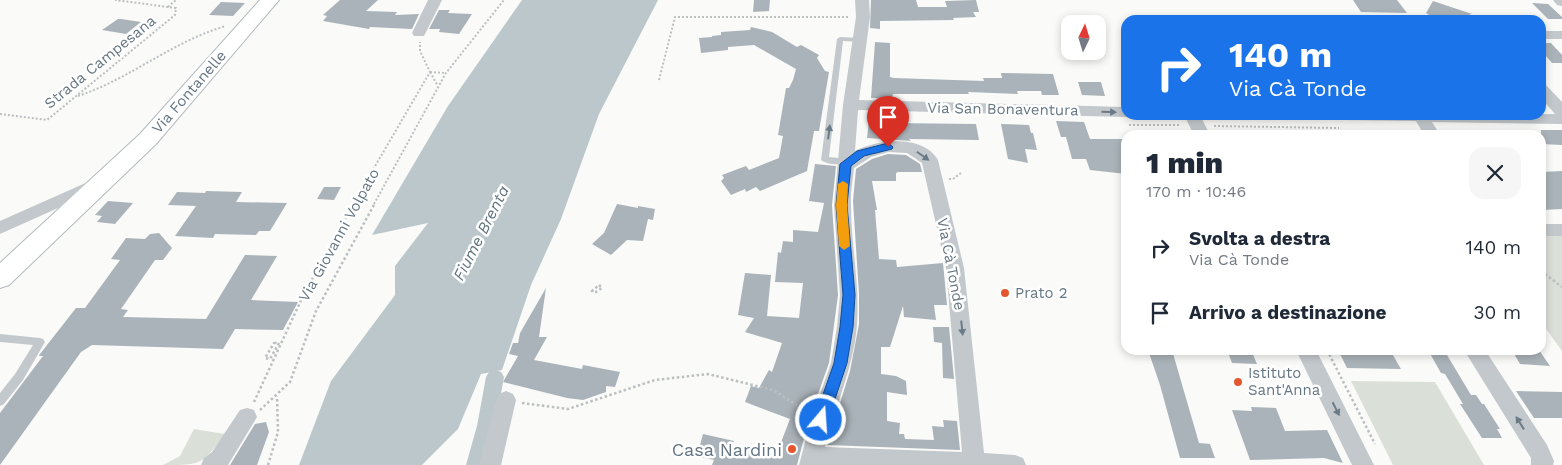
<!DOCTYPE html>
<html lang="it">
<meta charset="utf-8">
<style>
body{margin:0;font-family:"Work Sans",sans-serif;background:#f6f6f7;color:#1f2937;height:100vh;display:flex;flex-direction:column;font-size:19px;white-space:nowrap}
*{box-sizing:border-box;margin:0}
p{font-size:16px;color:#747a83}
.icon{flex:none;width:28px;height:28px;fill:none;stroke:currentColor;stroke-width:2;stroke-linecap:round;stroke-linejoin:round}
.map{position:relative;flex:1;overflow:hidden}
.sheet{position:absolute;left:1121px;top:130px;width:425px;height:225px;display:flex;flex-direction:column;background:#fff;border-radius:15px;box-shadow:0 2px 8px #0003}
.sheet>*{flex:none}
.guide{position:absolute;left:1121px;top:15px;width:425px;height:105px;border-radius:15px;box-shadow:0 2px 8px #0003;background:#1a73e8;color:#fff;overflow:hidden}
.needle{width:32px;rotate:4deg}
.fabs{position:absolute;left:1061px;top:15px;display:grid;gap:10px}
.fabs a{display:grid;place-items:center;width:45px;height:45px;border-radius:10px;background:#fff;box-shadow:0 2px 8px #0003;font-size:25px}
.pin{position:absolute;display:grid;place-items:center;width:42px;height:42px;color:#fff;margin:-51px -21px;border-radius:50% 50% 50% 0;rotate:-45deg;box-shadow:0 0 5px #0007}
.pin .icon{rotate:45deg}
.me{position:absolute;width:55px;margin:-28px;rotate:18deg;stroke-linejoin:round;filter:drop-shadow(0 0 4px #0008)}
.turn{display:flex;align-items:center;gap:18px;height:105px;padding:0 25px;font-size:22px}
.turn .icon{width:65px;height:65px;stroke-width:2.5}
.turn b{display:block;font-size:35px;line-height:42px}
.round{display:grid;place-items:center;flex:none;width:52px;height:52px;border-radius:15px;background:#f6f6f7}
.summary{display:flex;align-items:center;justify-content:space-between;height:85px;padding:0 25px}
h1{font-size:30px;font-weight:800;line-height:38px}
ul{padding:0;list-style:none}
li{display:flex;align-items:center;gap:15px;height:65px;padding:0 25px}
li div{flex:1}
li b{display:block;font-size:19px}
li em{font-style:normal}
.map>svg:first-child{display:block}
</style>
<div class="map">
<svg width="1562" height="465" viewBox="0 0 1562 465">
<rect width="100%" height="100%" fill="#fafaf8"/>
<!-- green -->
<path fill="#dadfd7" d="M1541,234H1562V351L1541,322Z
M1351,381L1435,382L1484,465H1393Z
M194,429L225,434C201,465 203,465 163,465L180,456Z"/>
<!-- water -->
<path fill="#bbc7cb" d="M522,0H658L599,114L561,219L531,285L502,370L481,374L458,429L422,465H299L331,381L395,295V266L428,223L372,235L448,106Z"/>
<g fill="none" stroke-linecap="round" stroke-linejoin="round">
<!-- canal -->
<path fill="#bbc7cb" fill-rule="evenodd" d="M495,370L501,372L504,377L495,426L484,465H466L477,426L486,377L489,372Z"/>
</g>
<!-- building -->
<path fill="#aab3b9" d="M340,0H378L366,11L397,12L395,15L419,14L412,29L370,27L369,29L323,21L327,16L323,15Z
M754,0H770L769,11L753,12Z
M871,0H916L918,7H947L945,1L976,0L979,12H973L976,17L953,18L954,20L880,21V29L870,28Z
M1353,0H1397L1407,13L1361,12Z
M1433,1L1472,14L1450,20H1437L1426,13Z
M221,2L245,3L233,16L209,15Z
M1532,3L1548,4L1562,17V19H1548Z
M439,10H450L448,13L472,14L459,34L439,32L440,29H429Z
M118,19H121L141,22L126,34L102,30Z
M751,27L772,32L797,47L801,45L819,55L817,58L825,71L829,72L819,131H814L807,171L760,191L756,187L746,192L745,189L731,195L721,181L724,178L722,175L746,166L749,170L779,158L783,136L778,135L786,88H789L793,80L796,69L754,45L728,47V50L701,53L699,38L712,37V36L721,35V32L750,30Z
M875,42L890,43V77L894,78L984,81L983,78H1002L1001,73L1053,74L1059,95H1042L1041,91H1017L1018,94L968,92L969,94H893L892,99L871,98Z
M1541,43H1551L1562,55V63H1552L1546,56H1541Z
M1078,82H1101L1105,96L1082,95Z
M870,112L891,113L890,123L976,124L979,140L909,139L911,141L867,138Z
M1056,121L1084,122L1090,139H1126V174L1090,170L1086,159H1072L1066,137H1061Z
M1001,124L1029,125L1031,133H1033L1037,150L1025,149L1028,163L1008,159Z
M1541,130H1562V145L1541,144Z
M888,154L906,155L920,164L922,172H898L896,173V181H872L877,210H875L879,259L896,260L897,267L943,263L947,305H934L936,320L904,317L903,306L890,347H881V374L896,376L906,381L907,395L887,392V421L900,423L899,434H904L905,439L934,440L932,426L944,427L943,420L957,421L960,450L827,445L850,371L859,324V294L853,201L856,169L872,159Z
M815,164L836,166L832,205L838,295L829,363L809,419L797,465H712L714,460L697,456L703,434L734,441L731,447L775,458L790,419L745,402L751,386L759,388L769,370L772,372L782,343L745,332L754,318L738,315L745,273L771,275L767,316L799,318L803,283L775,282L778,252L781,253L783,241L793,242V230L818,232L824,203L809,201Z
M1562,171V209L1541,210V172Z
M324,187H341L334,200L317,199Z
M206,191L242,192L236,202L287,203L270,231H259L256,235L215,234L213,238L175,236L196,206L168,205L177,192L205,193Z
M108,201L133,203L115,224L97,222L102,216L95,215Z
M617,204L638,208V206L655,209L653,220L648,219L643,241L627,240L611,255L592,244L604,233Z
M159,233L172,248L163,260H155L121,309L128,310L123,317L206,319L245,255L277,256L251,300L298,302L283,330L235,329L223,349L92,345L81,352L0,465V413L43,356H39L40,354L76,308H85L120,260L111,259L126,238L145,239L150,234Z
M546,288L539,337H547L534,360L582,369L583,365L620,372L615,387L606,386V392L583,400L567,398L503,382L518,356L509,354L513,343H518L520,333Z
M933,327H949L954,379L943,378L942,343L934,342Z
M1148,350H1172L1199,443L1210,444L1215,458H1180L1160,385Z
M1227,350H1251L1257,364L1232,363Z
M1338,350H1390L1401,369L1347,368Z
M1428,350H1444L1471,395H1476L1482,404H1484L1500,429H1497L1502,438H1482L1460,404H1463L1445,374L1441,373Z
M1518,350H1539L1550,366L1520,364L1513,352H1519Z
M1516,391L1562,392V418H1534Z
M1251,407L1276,408L1285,431L1327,430L1343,463L1324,458L1250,460L1232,410L1252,411Z
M266,422L269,432L257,465H230L255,424Z"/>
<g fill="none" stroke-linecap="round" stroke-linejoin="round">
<!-- secondary casing -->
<g stroke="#b3babf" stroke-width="2">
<path id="secondary" d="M260,0H279L156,144L9,285L0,288V263L140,134Z"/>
</g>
<!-- path-far1 -->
<path stroke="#bbbfc2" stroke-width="2" stroke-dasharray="2 2" stroke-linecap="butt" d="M168,7L176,0
M1456,15L1460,17H1455Z
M1459,20L1457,19L1462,20
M430,72L438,86
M430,72L446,73
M659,80L675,17H848
M78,96C130,79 173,41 226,26
M0,114L47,120L175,15L176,8L115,0
M1129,125H1181
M1214,126L1339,128
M949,179H953L961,173
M353,204L430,72L420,51V42
M374,204L446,73L504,0"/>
<!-- path -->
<path stroke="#bbbfc2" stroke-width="2.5" stroke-dasharray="2.5 2.5" stroke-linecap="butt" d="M1541,271L1562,287
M599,285L602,288L596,292L592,291Z
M274,343H279L270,359L265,358Z
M1327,350L1375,444
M254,402L303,296L354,203
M522,403L568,409L655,380L708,374L773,390L808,412
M260,410L290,382L316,311L375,203
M268,465L278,432L277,396"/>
<!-- lane -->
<path fill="#c3c8cc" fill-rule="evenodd" d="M840,37L860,38L863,40L860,42L843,41L829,157L848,159L849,161C843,166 827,165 821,160L837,39Z
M0,334L40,338L43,339L45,342L23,380L4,404L0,406V393L15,374L33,345L0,342Z"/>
<!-- street -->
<path fill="#c3c8cc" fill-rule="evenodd" d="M428,0H442L424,36H414L412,33Z
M855,0H869L870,17L859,100L1126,107V115H1132L1126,117L858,110L855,151C877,139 923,134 938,160L964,268L984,453L1015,455L1023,458L1026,465H799L811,420L831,363L837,327L840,295L834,205L843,105L856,17ZM888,152L907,153L922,163L946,268L962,452L825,447C835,406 854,367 857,324C860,284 851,246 851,206C850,193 853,180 854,168L871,157Z
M1553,0H1562V6L1557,5Z
M1541,31H1562V39H1541Z
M1541,83L1546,85L1562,102V124L1432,122L1440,135H1424L1416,121L1341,120L1336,119L1333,115L1555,114L1541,98Z
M1184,115H1200L1210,135H1194Z
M99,177L105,179L107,183L105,187L0,234V221Z
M1541,224H1562V236H1541Z
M1296,350H1316L1374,465H1352Z
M1464,350H1485L1547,445L1554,461L1553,465H1531V458Z
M506,391L513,394L516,400L501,465H479L496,400L499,394Z
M247,408L254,410L257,417L228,465H201L204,458L212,452L240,410Z"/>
<!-- secondary -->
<use href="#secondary" fill="#fff" fill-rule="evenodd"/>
</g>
<!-- one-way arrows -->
<defs><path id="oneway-solid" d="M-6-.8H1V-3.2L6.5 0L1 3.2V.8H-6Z" transform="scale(1.25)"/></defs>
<g fill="#6a7a87">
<use href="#oneway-solid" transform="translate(1109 112) rotate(1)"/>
<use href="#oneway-solid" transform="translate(829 132) rotate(-83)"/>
<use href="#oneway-solid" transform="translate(923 156) rotate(35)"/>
<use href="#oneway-solid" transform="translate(962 328) rotate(84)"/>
<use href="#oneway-solid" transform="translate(1336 409) rotate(63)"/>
<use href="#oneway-solid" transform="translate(1520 423) rotate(-122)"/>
</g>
<!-- route -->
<path fill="#1a73e8" stroke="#114b97" d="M888,143L893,147L892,149L864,156L851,166L847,205L855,295L853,327L847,363L828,420L826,424L821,426L816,424L814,420L834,363L840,327L843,295L836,205L840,164L857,151Z"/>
<!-- slow -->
<path fill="#f59e0b" d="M843,181L848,184L847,205L850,246L844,250L839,246L836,205L838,184Z"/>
<!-- markers -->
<g fill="#e4572e" stroke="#fff" stroke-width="2">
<circle cx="1005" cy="293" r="5"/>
<circle cx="1238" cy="382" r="5"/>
<circle cx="792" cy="449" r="5"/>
</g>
<g text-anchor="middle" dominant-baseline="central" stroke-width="5" stroke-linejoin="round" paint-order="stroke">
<!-- street labels -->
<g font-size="15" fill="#657683" stroke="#fff">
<text transform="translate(100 62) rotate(-39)">Strada Campesana</text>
<text transform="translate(189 92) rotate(-49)">Via Fontanelle</text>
<text transform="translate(1003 109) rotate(1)">Via San Bonaventura</text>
<text transform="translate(339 235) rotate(-61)">Via Giovanni Volpato</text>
<text transform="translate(951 264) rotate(79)">Via Cà Tonde</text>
</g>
<!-- poi labels -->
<g font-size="15" fill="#657683" stroke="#fff" text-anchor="start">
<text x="1015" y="293">Prato 2</text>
<text x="1248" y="373">Istituto<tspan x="1248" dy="17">Sant'Anna</tspan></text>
</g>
<!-- water labels -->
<g font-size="16" font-style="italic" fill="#60757c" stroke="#fff">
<text transform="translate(481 233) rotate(-63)">Fiume Brenta</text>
</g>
<!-- near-poi labels -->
<g font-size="18" fill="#657683" stroke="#fff" text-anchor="end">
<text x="782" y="449">Casa Nardini</text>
</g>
</g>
</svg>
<div class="fabs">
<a><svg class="needle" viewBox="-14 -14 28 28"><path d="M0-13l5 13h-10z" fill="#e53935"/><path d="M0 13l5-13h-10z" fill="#747a83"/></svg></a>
</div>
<div class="pin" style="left:888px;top:147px;background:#d93025"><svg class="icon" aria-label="arrive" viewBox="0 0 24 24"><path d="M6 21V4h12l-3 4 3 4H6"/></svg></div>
<svg class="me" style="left:821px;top:420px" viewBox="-20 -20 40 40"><circle r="17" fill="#1a73e8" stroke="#fff" stroke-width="3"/><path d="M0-11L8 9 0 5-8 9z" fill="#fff"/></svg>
<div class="guide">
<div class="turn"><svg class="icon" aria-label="right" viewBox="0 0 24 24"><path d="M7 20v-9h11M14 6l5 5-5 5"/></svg><div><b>140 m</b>Via Cà Tonde</div></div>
</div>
<section class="sheet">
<div class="summary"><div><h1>1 min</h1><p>170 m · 10:46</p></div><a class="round"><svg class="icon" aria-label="close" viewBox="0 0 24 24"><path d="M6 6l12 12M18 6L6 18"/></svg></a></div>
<ul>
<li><svg class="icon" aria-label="right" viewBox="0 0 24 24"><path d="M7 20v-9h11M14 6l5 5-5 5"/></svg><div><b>Svolta a destra</b><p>Via Cà Tonde</p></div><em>140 m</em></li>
<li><svg class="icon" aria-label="arrive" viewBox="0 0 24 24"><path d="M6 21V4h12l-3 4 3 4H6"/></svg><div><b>Arrivo a destinazione</b></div><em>30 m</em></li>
</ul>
</section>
</div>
